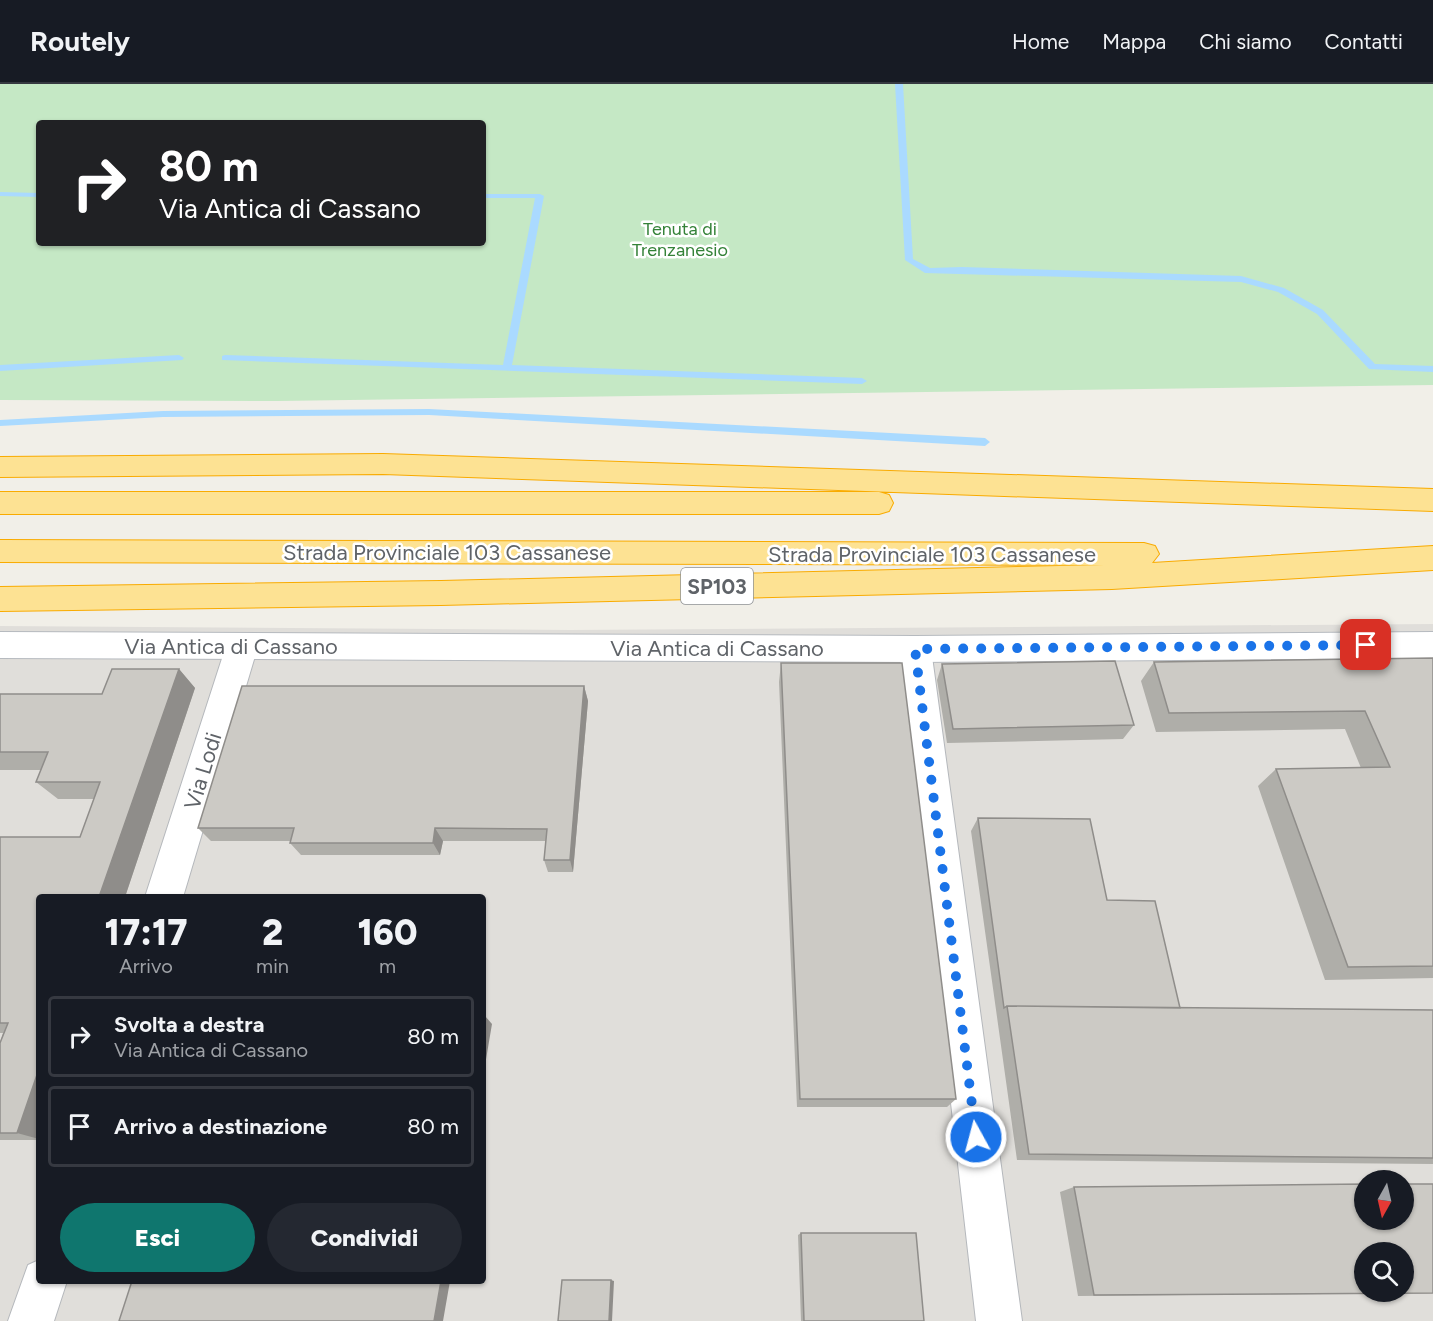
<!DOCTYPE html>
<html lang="it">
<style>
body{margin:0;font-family:Figtree,sans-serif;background:#242831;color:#f1f3f6;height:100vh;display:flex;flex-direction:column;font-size:22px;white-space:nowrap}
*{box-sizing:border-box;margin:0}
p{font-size:20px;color:#9ea1a6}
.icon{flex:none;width:33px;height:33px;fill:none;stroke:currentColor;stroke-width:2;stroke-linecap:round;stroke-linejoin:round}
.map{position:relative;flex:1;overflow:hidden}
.drawer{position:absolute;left:36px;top:810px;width:450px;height:390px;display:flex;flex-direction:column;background:#171b24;border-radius:6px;box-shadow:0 2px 4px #0004}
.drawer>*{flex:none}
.top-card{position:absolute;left:36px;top:36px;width:450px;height:126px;border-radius:6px;box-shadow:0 2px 4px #0004;background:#202124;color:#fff;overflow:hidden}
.needle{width:39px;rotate:188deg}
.tools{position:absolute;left:1354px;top:1086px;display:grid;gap:12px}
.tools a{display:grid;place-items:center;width:60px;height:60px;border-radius:50%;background:#171b24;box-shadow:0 2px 4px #0004;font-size:30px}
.pin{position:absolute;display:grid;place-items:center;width:51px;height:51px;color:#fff;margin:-26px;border-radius:12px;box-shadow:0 3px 9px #0006}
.me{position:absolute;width:66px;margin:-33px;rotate:353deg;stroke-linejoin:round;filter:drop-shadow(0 0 4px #0008)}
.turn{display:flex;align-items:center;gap:21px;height:126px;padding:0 24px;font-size:27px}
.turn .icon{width:78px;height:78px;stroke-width:2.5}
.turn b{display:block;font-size:42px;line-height:51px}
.eta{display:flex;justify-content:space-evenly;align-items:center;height:102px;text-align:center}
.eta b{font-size:36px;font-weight:800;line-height:42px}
.button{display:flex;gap:12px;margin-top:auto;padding:12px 24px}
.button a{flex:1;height:69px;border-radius:36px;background:#0f766e;color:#fff;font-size:24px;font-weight:800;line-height:69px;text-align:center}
.button a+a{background:#242831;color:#f1f3f6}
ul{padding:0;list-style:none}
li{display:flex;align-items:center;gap:18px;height:81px;margin:0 12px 9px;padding:0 12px;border:3px solid #363941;border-radius:6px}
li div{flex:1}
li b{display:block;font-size:22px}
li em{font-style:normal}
header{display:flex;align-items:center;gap:36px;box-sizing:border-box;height:84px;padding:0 30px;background:#171b24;border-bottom:2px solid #363941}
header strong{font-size:28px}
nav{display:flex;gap:33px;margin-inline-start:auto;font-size:21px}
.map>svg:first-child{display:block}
</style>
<header>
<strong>Routely</strong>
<nav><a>Home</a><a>Mappa</a><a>Chi siamo</a><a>Contatti</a></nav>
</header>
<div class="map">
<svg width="1433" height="1237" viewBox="0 0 1433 1237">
<rect width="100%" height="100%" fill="#f1efe8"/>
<!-- industrial -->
<path fill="#e0deda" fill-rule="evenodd" d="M1433,540V1237H0V542L570,546ZM39,813H483V1197H39ZM1365,1096H1404V1136H1365ZM1365,1168H1404V1208H1365Z"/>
<!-- green -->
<path fill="#c5e8c5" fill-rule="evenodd" d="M0,0H1433V301L278,317L0,316ZM39,39H483V159H39Z"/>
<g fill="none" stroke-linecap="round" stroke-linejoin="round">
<!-- stream -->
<path fill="#aadaff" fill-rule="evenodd" d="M895,0H903L913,175L930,184L962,183L1241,192L1284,204L1323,226L1375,280L1433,282V288L1369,285L1317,230L1278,208L1241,198L925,189L905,176Z
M0,108L39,109V113L0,112Z
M483,110H540L544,112L512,281L862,294L867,297L862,300L222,276V272L225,271L503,281L535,114H483Z
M179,271L184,274L182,276L0,287V281Z
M429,325L985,354L990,358L985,362L429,331L163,333L0,342V336L163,327Z"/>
<!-- street casing -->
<g stroke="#b5b8bc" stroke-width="2">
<path id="street" d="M242,549L253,553L258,562L183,813H145L226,562L231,553Z
M915,552L926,556L931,565L1022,1237H976L899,565L904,556Z
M39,1176V1197H67L54,1237H8L28,1181Z"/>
</g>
<!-- secondary casing -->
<g stroke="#b6babf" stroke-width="2">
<path id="secondary" d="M0,548L915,552L1433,548V574L915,578L0,574Z"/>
</g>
<!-- highway casing -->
<g stroke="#f9ab00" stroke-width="2">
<path id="highway" d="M383,370L1433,405V427L383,390L0,393V373Z
M0,408H879L889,411L893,419L889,427L879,430H0Z
M0,456L1144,459L1155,462L1159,470L1152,479L1433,462V486L1112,505L441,521L0,527V503L441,497L1104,481L0,478Z"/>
</g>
<!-- street -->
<use href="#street" fill="#fff" fill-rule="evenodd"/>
<!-- secondary -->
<use href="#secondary" fill="#fff" fill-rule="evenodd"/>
<!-- highway -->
<use href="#highway" fill="#fde293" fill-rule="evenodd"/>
</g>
<!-- wall -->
<path fill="#afaea9" d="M1433,574V894L1325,896L1258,702L1276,685L1361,684L1345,645L1156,648L1141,597L1154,578Z
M781,579L956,1015L947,1023H797L779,598Z
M942,580L1134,641L1123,655L947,659L937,596Z
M179,585L195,604L125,813H39V1056H0V959L3,949H0V753H80L94,715H58L36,698L41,686H0V610H102Z
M584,602L588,617L573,788H548L544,776L546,757H443L440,771H301L290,759V757H211L198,744Z
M978,734L1107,816L1180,924L1433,926V1080L1017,1076L971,747Z
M1433,1100V1209L1078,1212L1060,1108L1074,1103Z
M801,1149L924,1237H801L798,1151Z"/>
<!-- shaded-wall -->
<path fill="#8f8d8a" d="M179,585L195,604L125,813H99Z
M584,602L588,617L573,788L570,776Z
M435,744L443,757L440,771L433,759Z
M485,932L492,940L483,993V944Z
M39,985V1055L17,1049Z
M611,1196L614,1197L612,1237H609Z
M441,1197H450L443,1237H434Z"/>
<!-- building -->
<path fill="#cccac5" stroke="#8f8d8a" stroke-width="1.5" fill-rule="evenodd" d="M1433,574V882L1348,883L1276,685L1390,683L1365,627L1169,629L1154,578Z
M1115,577L1134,641L953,645L942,580Z
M781,579H902L956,1015H800Z
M112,585H179L99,813H39V985L17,1049H0V959L8,939H0V753H80L100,698H36L48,668H0V610H102Z
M242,602H584L570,776H544L547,745L435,744L433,759H290L294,744H198Z
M978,734L1090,735L1107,816L1155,817L1180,924L1007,922L1004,924Z
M1007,922L1433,926V1074L1029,1070Z
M483,932H485L483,944Z
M1365,1100V1136H1404V1100H1433V1209L1094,1211L1074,1103ZM1365,1168H1404V1208H1365Z
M801,1149H916L924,1237H804Z
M562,1196H611L609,1237H558Z
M132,1197H441L434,1237H119Z"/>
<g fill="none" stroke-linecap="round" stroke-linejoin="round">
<!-- route -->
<path stroke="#1a73e8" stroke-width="10" stroke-dasharray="0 18" d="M976,1053L915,565L1366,561"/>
</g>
<g text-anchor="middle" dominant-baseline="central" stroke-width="5" stroke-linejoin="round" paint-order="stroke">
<!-- far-park labels -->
<g font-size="18" fill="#348238" stroke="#fff">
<text x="680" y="145">Tenuta di<tspan x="680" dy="21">Trenzanesio</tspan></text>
</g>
<!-- shield labels -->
<rect fill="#fff" stroke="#8f9295" stroke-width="1.5" x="681" y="484" width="72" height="36" rx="4.5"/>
<g font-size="21" font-weight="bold" fill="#5f6368">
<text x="717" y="502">SP103</text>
</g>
<!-- street labels -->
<g font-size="22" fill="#5f6368" stroke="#fff">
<text x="447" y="468">Strada Provinciale 103 Cassanese</text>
<text x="932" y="470">Strada Provinciale 103 Cassanese</text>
<text x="231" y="562">Via Antica di Cassano</text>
<text x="717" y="564">Via Antica di Cassano</text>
<text transform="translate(203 687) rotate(-73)">Via Lodi</text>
</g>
</g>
</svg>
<div class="tools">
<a><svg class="needle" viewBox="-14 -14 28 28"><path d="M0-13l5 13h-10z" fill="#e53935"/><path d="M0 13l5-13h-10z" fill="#9ea1a6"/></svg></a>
<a><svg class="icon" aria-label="search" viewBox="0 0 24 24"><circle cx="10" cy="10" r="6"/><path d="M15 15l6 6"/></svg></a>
</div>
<div class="pin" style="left:1366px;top:561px;background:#d93025"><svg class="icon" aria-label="arrive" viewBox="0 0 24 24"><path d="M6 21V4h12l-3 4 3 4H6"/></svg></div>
<svg class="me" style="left:976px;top:1053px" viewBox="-20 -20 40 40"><circle r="17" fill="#1a73e8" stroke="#fff" stroke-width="3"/><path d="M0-11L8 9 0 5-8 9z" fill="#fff"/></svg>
<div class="top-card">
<div class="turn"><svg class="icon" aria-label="right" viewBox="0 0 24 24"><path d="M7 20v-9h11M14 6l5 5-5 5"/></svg><div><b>80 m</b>Via Antica di Cassano</div></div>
</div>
<section class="drawer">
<div class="eta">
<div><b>17:17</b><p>Arrivo</p></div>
<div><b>2</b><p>min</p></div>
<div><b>160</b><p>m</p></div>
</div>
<ul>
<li><svg class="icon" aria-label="right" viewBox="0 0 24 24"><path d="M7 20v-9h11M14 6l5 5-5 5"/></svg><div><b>Svolta a destra</b><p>Via Antica di Cassano</p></div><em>80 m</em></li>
<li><svg class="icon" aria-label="arrive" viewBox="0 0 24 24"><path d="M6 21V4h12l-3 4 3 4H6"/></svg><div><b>Arrivo a destinazione</b></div><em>80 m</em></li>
</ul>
<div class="button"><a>Esci</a><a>Condividi</a></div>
</section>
</div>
